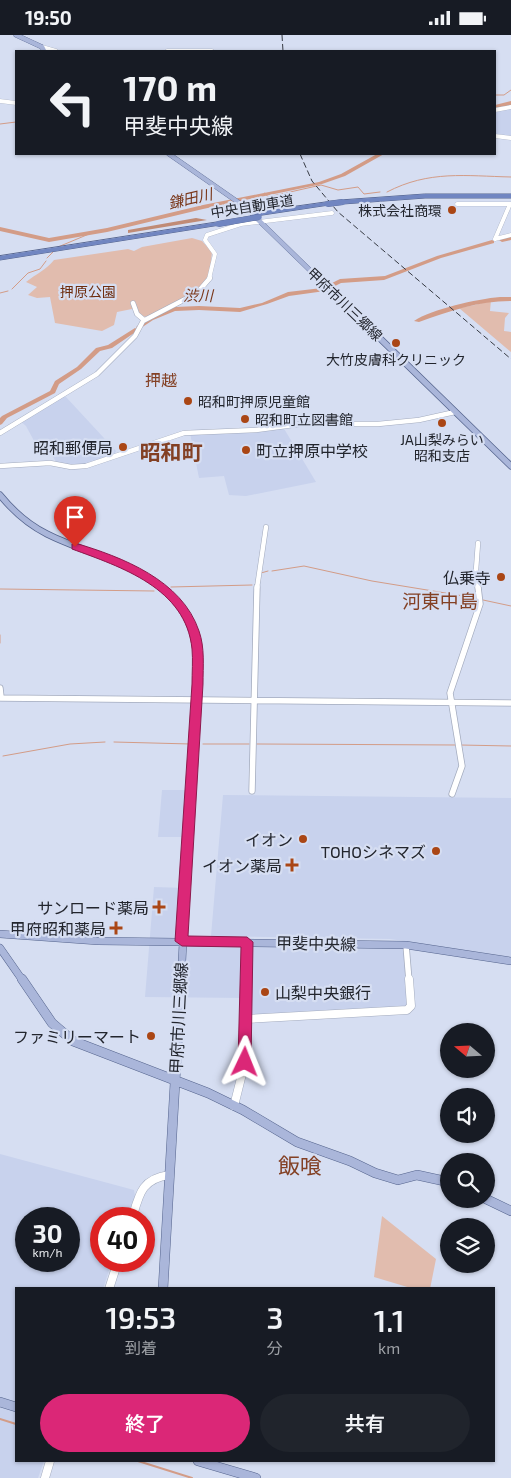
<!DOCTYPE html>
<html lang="ja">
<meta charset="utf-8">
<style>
body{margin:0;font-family:"Exo 2","Noto Sans JP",sans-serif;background:#20242c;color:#f1f3f6;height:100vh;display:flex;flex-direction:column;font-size:19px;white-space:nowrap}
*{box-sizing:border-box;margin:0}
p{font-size:16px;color:#9ea1a6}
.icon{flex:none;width:28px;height:28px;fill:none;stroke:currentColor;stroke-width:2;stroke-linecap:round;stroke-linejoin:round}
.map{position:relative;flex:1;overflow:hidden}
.side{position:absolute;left:15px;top:1252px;width:480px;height:175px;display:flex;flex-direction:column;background:#171b24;border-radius:0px;box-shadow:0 1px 4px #0004}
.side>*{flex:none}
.hud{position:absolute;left:15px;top:15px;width:481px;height:105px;border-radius:0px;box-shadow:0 1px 4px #0004;background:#171b24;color:#f1f3f6;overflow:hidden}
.needle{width:32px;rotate:289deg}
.tools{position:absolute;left:440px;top:988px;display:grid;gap:10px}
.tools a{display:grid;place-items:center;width:55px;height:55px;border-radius:50%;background:#171b24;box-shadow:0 1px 4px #0004;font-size:25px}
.speed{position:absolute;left:15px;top:1172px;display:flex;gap:10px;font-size:25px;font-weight:700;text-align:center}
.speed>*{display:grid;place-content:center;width:65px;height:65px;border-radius:50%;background:#171b24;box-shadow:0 1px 4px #0004;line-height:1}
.speed small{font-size:12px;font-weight:400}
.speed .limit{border:8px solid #d22;background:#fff;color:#111}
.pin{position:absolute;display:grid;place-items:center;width:42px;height:42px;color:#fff;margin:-51px -21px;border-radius:50% 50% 50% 0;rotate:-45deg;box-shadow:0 0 5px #0007}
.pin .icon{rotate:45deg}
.me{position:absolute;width:55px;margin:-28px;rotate:2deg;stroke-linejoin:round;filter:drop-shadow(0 0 4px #0008)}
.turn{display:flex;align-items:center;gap:18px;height:105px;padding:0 25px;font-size:22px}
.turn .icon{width:65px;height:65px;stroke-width:2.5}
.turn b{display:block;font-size:35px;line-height:42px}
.eta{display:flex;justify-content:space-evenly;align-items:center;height:85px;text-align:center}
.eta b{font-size:30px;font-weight:600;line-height:35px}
.button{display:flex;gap:10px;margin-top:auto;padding:10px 25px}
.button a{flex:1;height:58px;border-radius:30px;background:#db2777;color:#fff;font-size:20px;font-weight:600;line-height:58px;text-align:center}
.button a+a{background:#20242c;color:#f1f3f6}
.status{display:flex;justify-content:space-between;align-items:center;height:35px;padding:0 25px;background:#171b24;direction:ltr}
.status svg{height:14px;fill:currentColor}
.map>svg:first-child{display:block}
</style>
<div class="status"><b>19:50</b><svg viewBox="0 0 49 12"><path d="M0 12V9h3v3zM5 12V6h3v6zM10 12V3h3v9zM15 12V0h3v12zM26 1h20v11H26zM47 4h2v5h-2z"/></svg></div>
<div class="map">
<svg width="511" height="1443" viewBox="0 0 511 1443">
<rect width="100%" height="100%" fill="#d6def2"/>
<!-- built -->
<path fill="#c8d2ed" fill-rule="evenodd" d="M511,70V103L495,101V74Z
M62,362H66L116,416L114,420L87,429L73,430L56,427L49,415H39L26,391L19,385Z
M283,392L316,447L246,461L229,460L224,441L199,443L190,398Z
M162,755H191L188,802H158Z
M223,760L511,763V922L390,904L211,901Z
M154,852L185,853L182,906L406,910L411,971L407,975L246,984V963L145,962Z
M0,1119L134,1155L135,1161L127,1184H101V1226H112L103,1254H16V1426H44L38,1443H0ZM26,1184H69V1226H26Z"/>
<!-- green -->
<path fill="#e1bcae" d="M192,203L202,206L212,217C211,225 211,236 207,244C198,259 158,282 141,282L137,273L117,277L114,290L102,296L55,288L50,262L37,263L28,260L37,252L26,247C36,239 46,235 54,225L128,214L134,216L142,212Z
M491,265L490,276L509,278L505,283L504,296L511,297V317L459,273L475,270Z
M382,1181L436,1224L430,1254H414L374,1242Z"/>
<!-- forest -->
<path fill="#c08b76" d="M196,183L207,185L128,198V195Z"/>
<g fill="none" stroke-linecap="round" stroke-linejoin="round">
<!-- stream-far1 -->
<path stroke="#d39c87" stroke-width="1" d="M495,60H504L511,55
M0,89L16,87
M387,157C429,135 466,141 511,142
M265,158L268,162L321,150L338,155L358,152L364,159L380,157
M58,212L89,199
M47,223L54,216
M12,254L28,238L40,234L46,226
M0,258L8,256
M272,536L304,531L372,546L476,563
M261,538L268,536
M171,552L252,550
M0,554L154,556
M483,565L511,571
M0,600V608
M114,707L190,709
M203,709H249
M257,709L456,710
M460,710L511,711
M3,721L70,709L105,707"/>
<!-- stream -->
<path stroke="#d39c87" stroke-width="2" d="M0,1384L16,1389
M138,1426L192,1443"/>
<!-- river -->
<path fill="#d39c87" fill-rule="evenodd" d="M511,66V70L495,74V70Z
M377,119H384L345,141L322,149L203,174L107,197L49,207L0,196V192L49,203L107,193L203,170L319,147L341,139Z
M511,201V205L502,207L499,205Z
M492,205L494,206V208L441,223L384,245L341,248L325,256L289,261L267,269L240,277L199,275L175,276L153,285L141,293H137L136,292L149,282L161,276L175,272L199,271L240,273L262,268L288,257L322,253L340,244L385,241L437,221Z
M500,262H511V266C479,266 449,276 419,287L414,286C432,274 477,264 500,262Z
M135,293L137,294V296L112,313L100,316L81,334L59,349L55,358L7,383L2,389L0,390V383L2,381L50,356L55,346L77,332L96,313L108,310Z"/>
<!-- tertiary-far3 casing -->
<g stroke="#a3abbe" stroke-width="4.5">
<path id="tertiary-far3" d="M42,12L56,16
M167,16H212
M0,66L16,68
M495,75L511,72
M495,101L511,103
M457,169H511
M495,204L510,169
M495,204L511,200
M209,244L215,219L205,205L207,200L241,189L332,178"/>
</g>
<!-- tertiary-far2 casing -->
<g stroke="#a3abbe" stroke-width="5.5">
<path id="tertiary-far2" d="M133,268L137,279L144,285
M0,398L97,339L135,301L143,286L197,258L210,243
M0,431L50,428L71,432L86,431L184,398L256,395L301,389H378L419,385L455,377
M478,508L476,535L478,553
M257,553L266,492"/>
</g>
<!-- tertiary-far1 casing -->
<g stroke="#a3abbe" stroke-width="7">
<path id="tertiary-far1" d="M0,653L1,662
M0,663L511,668
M252,756L257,552
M452,759L462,731L450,658L480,569L478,552
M406,910L409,946
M246,946L247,907"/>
</g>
<!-- tertiary casing -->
<g stroke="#a3abbe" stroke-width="9">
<path id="tertiary" d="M246,984L407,975L411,971L409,944
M234,1071L245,1027L246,944
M132,1184C139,1160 141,1144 169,1140
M109,1254L118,1226
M45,1443L50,1426"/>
</g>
<!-- primary-far3 casing -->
<g stroke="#55648d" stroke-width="5">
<path id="primary-far3" d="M16,0L42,12L44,16
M169,119L245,172L319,244"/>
</g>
<!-- primary-far2 casing -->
<g stroke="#55648d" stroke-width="7">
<path id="primary-far2" d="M318,243L511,431
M0,460C13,476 29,490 47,499C85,518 129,526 162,553"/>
</g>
<!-- primary-far1 casing -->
<g stroke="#55648d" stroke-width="8">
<path id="primary-far1" d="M161,552C182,569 195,591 198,618L181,946
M0,899L98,906L406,910L511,926
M0,913L23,946"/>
</g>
<!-- primary casing -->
<g stroke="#55648d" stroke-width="10">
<path id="primary" d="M22,944L52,988L73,1006L208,1058L243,1075L297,1107L350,1126L375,1138L398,1145L417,1140L449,1147
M486,1164L511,1176
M163,1254L181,944
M0,1367L16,1372
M198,1426L256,1443"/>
</g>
<!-- motorway casing -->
<g stroke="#55648d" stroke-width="1">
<path id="motorway" d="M425,159H511V163H425L343,169L340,167L343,165Z
M327,167L330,169L329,170L256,181L253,179L256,177Z
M218,187L220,188V190L0,225V221Z"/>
</g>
<!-- tertiary-far3 -->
<use href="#tertiary-far3" stroke="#fff" stroke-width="4"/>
<!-- tertiary-far2 -->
<use href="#tertiary-far2" stroke="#fff" stroke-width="4.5"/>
<!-- tertiary-far1 -->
<use href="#tertiary-far1" stroke="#fff" stroke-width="5.5"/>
<!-- tertiary -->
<use href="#tertiary" stroke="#fff" stroke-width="8"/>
<!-- primary-far3 -->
<use href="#primary-far3" stroke="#aab6da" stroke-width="4.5"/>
<!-- primary-far2 -->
<use href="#primary-far2" stroke="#aab6da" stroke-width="5.5"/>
<!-- primary-far1 -->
<use href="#primary-far1" stroke="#aab6da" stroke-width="7"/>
<!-- primary -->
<use href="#primary" stroke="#aab6da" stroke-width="9"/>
<!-- motorway -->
<use href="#motorway" fill="#7186c1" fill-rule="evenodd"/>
<!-- rail -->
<path stroke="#373b44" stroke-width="1" stroke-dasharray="6 3" stroke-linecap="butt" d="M282,0L283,16
M300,119L312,146L338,177L511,324"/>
<!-- motorway-bridge casing -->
<g stroke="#55648d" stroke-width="6" stroke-linecap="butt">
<path id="motorway-bridge" d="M327,169L343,167
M218,189L259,182"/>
</g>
<!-- motorway-bridge -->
<use href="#motorway-bridge" stroke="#7186c1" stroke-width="5.5"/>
</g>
<!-- route -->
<path fill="#db2777" stroke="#8e194d" d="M75,508C122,522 182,545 199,596C205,613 203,631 203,649L188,901L247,902L253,907L251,1027L249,1031L245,1033L240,1031L238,1027L241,912L182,911L175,906L192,649C192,638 193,625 192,614C186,553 121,532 72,514V509Z"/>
<!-- markers -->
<g fill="#aa4615" stroke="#d6def2" stroke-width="2">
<circle cx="452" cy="175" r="5"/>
<circle cx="396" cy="308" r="5"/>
<circle cx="188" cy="366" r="5"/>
<circle cx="245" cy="384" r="5"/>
<circle cx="442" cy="388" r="5"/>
<circle cx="123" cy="412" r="5"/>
<circle cx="246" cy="415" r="5"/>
<circle cx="501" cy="542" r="5"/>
<circle cx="303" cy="804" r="5"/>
<circle cx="436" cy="816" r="5"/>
<path d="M289.5 822.5h5v5h5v5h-5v5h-5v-5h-5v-5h5z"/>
<path d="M156.5 864.5h5v5h5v5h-5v5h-5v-5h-5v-5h5z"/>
<path d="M113.5 885.5h5v5h5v5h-5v5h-5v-5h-5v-5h5z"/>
<circle cx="265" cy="957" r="5"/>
<circle cx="151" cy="1001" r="5"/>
</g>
<g text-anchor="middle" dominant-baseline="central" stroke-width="4.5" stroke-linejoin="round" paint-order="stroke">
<!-- far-street labels -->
<g font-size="14" fill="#22252d" stroke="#d6def2">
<text transform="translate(252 171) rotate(-9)">中央自動車道</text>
<text transform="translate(345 269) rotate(44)">甲府市川三郷線</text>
</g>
<!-- far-poi labels -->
<g font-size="14" fill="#22252d" stroke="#d6def2">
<text x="442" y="175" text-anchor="end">株式会社商環</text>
<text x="396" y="324">大竹皮膚科クリニック</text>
<text x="198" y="366" text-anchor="start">昭和町押原児童館</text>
<text x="255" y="384" text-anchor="start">昭和町立図書館</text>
<text x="442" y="404">JA山梨みらい<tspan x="442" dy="16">昭和支店</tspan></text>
</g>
<!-- far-park labels -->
<g font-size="14" fill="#6e2d0e" stroke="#d6def2">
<text x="88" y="256">押原公園</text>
</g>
<!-- far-water labels -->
<g font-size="15" font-style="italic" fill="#7a371a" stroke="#d6def2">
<text transform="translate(190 163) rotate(-13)">鎌田川</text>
<text x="198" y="260">渋川</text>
</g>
<!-- far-quarter labels -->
<g font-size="16" fill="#834024" stroke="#d6def2">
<text x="161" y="344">押越</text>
</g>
<!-- poi labels -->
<g font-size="16" fill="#22252d" stroke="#d6def2" text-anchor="end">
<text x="113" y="412">昭和郵便局</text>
<text x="256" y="415" text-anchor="start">町立押原中学校</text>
<text x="491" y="542">仏乗寺</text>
<text x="293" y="804">イオン</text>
<text x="426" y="816">TOHOシネマズ</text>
<text x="282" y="830">イオン薬局</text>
<text x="149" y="872">サンロード薬局</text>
<text x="106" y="893">甲府昭和薬局</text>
<text x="275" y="957" text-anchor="start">山梨中央銀行</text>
<text x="141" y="1001">ファミリーマート</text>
</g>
<!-- street labels -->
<g font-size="16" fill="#22252d" stroke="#d6def2">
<text transform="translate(316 908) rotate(1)">甲斐中央線</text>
<text transform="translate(178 983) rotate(-87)">甲府市川三郷線</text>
</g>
<!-- quarter labels -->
<g font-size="19" fill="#834024" stroke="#d6def2">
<text x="440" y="565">河東中島</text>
</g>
<!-- district labels -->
<g font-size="21" font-weight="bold" fill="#834024" stroke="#d6def2">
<text x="171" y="416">昭和町</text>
</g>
<!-- near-quarter labels -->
<g font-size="22" fill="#834024" stroke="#d6def2">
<text x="300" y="1130">飯喰</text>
</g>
</g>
</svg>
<div class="tools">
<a><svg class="needle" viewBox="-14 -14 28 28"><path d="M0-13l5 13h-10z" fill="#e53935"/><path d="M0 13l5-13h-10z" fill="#9ea1a6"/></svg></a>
<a><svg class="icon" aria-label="sound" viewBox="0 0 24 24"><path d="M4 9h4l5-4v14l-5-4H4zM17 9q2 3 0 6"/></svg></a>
<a><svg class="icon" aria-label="search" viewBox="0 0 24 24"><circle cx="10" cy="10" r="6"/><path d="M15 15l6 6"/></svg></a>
<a><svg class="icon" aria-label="layers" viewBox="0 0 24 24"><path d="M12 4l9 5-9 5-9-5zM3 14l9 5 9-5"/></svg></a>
</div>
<div class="speed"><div>30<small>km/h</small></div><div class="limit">40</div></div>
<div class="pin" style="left:75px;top:512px;background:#d93025"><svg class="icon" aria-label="arrive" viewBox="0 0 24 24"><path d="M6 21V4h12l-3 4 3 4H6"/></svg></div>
<svg class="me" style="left:245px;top:1027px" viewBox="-20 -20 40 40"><path d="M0-17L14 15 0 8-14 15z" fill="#db2777" stroke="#fff" stroke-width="4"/></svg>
<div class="hud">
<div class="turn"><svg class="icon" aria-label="left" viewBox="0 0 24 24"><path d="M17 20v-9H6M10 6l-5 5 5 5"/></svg><div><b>170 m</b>甲斐中央線</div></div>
</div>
<section class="side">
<div class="eta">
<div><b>19:53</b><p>到着</p></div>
<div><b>3</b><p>分</p></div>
<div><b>1.1</b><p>km</p></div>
</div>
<div class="button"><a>終了</a><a>共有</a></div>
</section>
</div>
